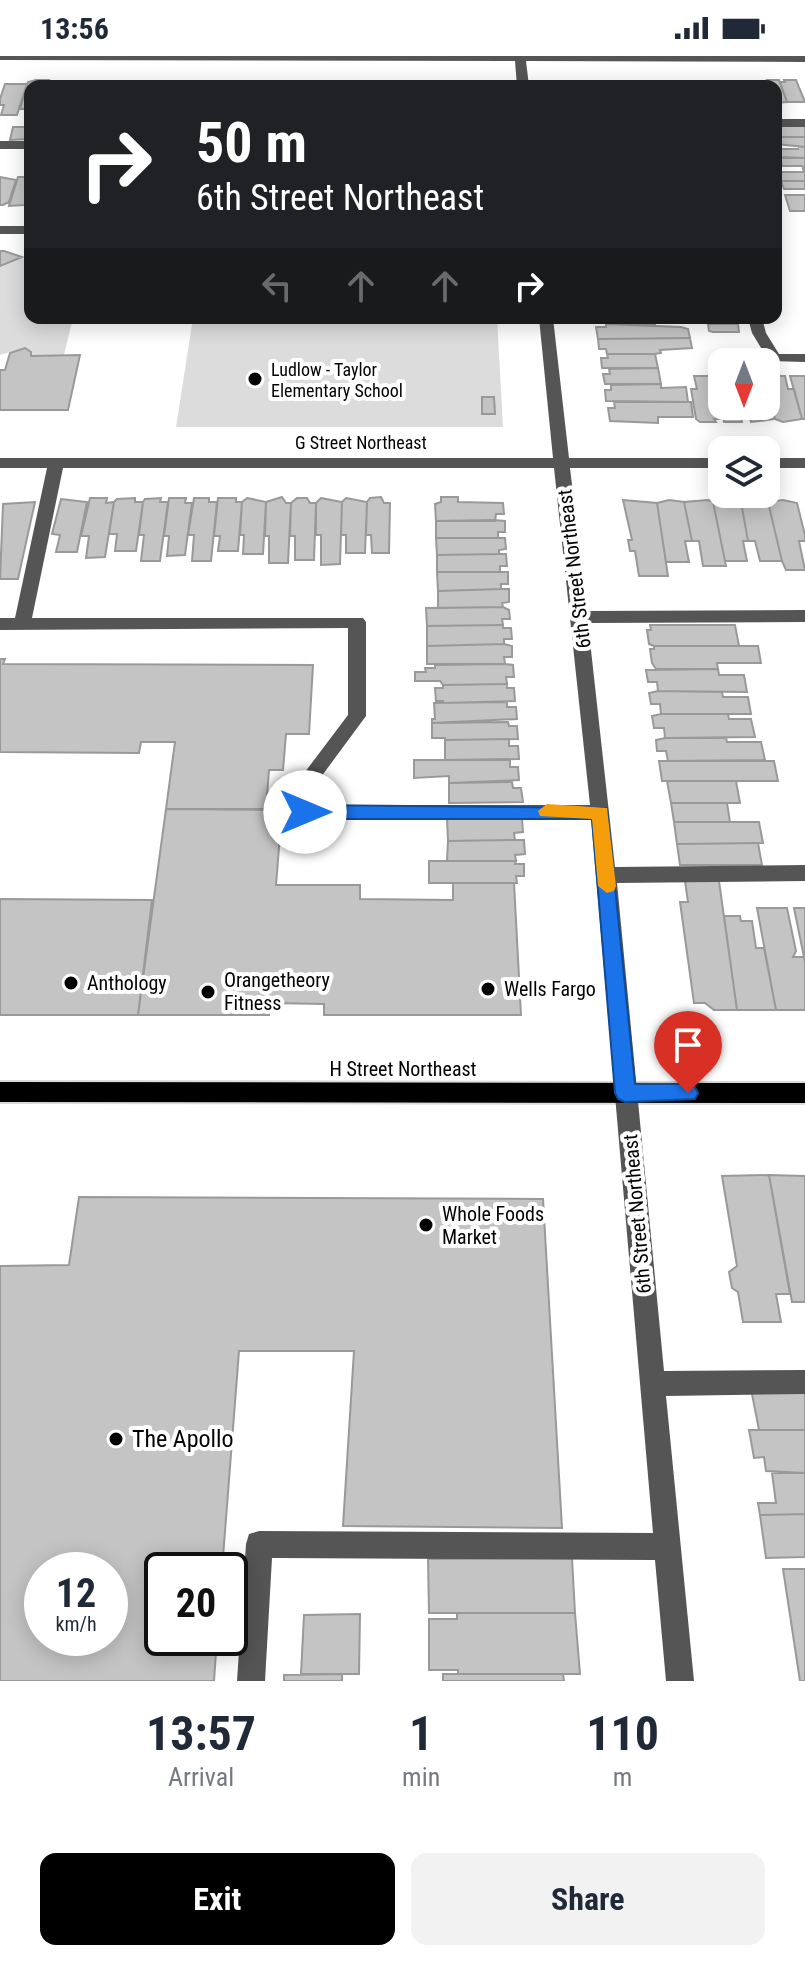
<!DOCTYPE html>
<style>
body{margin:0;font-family:"Roboto Condensed",sans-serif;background:#f2f2f3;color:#1f2937;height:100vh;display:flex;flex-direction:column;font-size:30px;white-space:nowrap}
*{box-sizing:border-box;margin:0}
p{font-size:26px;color:#747a83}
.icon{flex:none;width:44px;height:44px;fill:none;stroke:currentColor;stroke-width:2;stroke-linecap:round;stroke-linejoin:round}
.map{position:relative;height:1625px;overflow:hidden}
.details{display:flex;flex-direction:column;background:#fff;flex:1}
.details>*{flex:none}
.top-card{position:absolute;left:24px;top:24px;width:758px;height:244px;border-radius:16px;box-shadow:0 4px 20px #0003;background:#202124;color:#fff;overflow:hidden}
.needle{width:52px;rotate:180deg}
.fabs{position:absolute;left:708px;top:292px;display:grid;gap:16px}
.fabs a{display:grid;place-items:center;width:72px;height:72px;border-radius:16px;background:#fff;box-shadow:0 4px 20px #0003;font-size:40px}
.speed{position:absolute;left:24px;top:1496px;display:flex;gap:16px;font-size:40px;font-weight:700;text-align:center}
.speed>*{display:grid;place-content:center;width:104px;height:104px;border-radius:50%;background:#fff;box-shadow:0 4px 20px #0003;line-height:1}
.speed small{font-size:20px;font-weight:400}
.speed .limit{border:4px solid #111;border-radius:12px;background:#fff;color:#111}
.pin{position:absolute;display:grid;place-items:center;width:68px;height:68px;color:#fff;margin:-82px -34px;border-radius:50% 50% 50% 0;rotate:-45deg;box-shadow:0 0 8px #0007}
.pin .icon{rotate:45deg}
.me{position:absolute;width:88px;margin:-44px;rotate:90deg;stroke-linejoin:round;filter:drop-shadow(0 0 6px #0008)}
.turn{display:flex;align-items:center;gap:28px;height:168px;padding:0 40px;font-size:36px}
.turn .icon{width:104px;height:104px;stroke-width:2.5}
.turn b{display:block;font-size:56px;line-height:68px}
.lanes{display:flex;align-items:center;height:76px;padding:0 40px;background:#0003;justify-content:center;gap:40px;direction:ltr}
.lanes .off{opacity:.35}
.eta{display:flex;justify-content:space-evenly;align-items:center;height:136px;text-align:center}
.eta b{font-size:48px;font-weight:700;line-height:56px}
.cta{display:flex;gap:16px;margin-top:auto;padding:16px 40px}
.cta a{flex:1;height:92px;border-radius:16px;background:#000;color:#fff;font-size:32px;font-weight:700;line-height:92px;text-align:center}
.cta a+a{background:#f2f2f3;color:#1f2937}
.status{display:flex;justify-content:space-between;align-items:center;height:56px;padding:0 40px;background:#fff;direction:ltr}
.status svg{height:22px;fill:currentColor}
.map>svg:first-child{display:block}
</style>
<div class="status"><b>13:56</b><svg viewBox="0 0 49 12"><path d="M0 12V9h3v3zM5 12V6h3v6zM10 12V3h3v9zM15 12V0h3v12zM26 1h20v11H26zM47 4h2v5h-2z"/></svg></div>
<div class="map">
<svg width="805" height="1625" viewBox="0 0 805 1625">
<rect width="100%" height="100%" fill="#fff"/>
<!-- green -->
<path fill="#dcdcdc" d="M19,202L30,203V262H73L64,299L31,300V296L24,292L0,299V210Z
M193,262H497L503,371H176Z"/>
<!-- building -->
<path fill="#c4c4c4" stroke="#999" stroke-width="2" fill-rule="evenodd" d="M36,24H49L47,30H30V53H20L28,26Z
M767,24H779L787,46L776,47V30H763L762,26H768Z
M784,24H796L805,46H787L780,26H785Z
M5,28H27L17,59H1L4,49H0V43Z
M776,69H805V81H776Z
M13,71H30V83L10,84Z
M776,81H805V91L776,88Z
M798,91H805V102L776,101V93H798Z
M780,102H805V113L802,110H782Z
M803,113H805V125H781L778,116H804Z
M0,121L16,124L9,146L3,149H0Z
M18,121H30L29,145L24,149L9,150Z
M781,125H805V133H784Z
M785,139H805V155H790Z
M0,195H4L22,201L0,210Z
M596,262H686V263L655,264V268H606L605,264Z
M606,268L681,271L688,273L690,282L598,283L596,271H606Z
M708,268H738L739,276H713L709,275Z
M690,282L692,292L660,294L661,297L655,298H607L606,293H599L598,283Z
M25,292L31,296V300L80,299L68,354H0V314H5L10,297Z
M607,298H655L658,312H602L601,302H608Z
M658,312L661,328H605L603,318H610L609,313Z
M694,320H716L724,363H714L716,366H700L696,363L691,333H697Z
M766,320H785L788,333H794L802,363L783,366L775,363Z
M790,320H805V363H802Z
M766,323L775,363L751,366L747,350H766Z
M661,328V332L686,331L688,346L606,345L605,334H611V329Z
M718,333H722V350H747L750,362L741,363L742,366H724Z
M482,341H494L495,358H482Z
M614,346H691L693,361H658V367L610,365L608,352H615Z
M282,441L286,447H291L288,507H269V480H265L266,446Z
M381,441L384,447H390L389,497H372L371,479H366L367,446L370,442Z
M441,441H458V446L503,447L504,458H496L495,465H436L435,448L441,446Z
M90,442H107L106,447L114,446L105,501L86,502L89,480H81Z
M135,442V446H143L136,495H115L117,478H109L114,446L117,443Z
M161,442L160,446H168L160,505H141L144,479H139L143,446L145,443Z
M169,442H186L185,447H192L185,499L167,500L169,480H164Z
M194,442H209V446H217L211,505H192L194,479H188Z
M218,442H236V446H242L238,495H218L220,480H214Z
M247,442L266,446L263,498H243L244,479H240L242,446Z
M297,442H307L310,447H316L314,504H295V480H290L291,447Z
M321,442L342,446L340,508L321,509V479H316V447Z
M346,442L367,446L365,497H346V479H341L342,446Z
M61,443L87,446L77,496H56L60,479L52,478Z
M623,444L657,447L668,520H639L635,495H630L628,484H632Z
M669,444L684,446L692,485H685L689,506H666L657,447Z
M708,444L713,446L726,510H703L699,485H692L684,446Z
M726,444L741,446L748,485H743L747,505H725L713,446Z
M756,444L768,446L782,505H760L755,485H748L741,446Z
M783,444L797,447L805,479V485H799L805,514H786L782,505L768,446Z
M35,446L18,523H0L3,448Z
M493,464L505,465V476H498V482H436V465Z
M436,482H505L506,493L499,494V498L437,499Z
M499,498H506L507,510H500V516H437V499Z
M437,516H508V528H501V533L438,535Z
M501,533H509V546L502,547L503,551L438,552V535Z
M503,551L509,554L510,563H502L503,569L427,570L426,552Z
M503,569V572H511L512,583H504V588L427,590V570Z
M650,569H735L739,590H654L649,588L647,574H651Z
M504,588L512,590V601H504L505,608H427V590Z
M654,590H758L761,607H717L718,613H656L652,607L650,593H654Z
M0,603H5L3,608L313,609L309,678H286L283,714H269L266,753H166L175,686H141L139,697L0,696Z
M505,608L513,609L514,621H506L507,628L443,629L440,625H415V616H426L425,612H435V609Z
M718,613L719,619H744L747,636L658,635L657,626H648L646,614Z
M507,628V632H514L515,645L443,647V645H436L435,632H443V629Z
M658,635L722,636L723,641H748L751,658H661L660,648H651L649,637Z
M507,646V651H516L517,663L432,667V663H435L434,647Z
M661,658H728L729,663H751L755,681L665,682L664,672H654L652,660Z
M508,666L509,670H517L518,683L445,684V682H432V667Z
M665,682H726L727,686H761L765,704L668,705L666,695H657L656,684Z
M509,683V690H518L519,703L445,704V684Z
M414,704H510V711H518L519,724L449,727V720L414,722Z
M659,705H774L778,725H662Z
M667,725H736L740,747H671Z
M512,726L513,732H521L523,746L449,747V727Z
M671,747H727L730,766H674Z
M166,753L282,754L276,829H360V843L453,844V827H514L521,959H324V948L270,947L269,959H138Z
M513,761L522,763L523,776L514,777L515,784L448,785L447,762Z
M674,766H759L763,787L677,788Z
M515,784H524L525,798L515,799L516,805H447L448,785Z
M758,787L762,809H680L677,788Z
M429,805H516L515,808H524V820H516L517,827H429Z
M685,825H719L737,954H714L705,947H694L680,846H688Z
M0,843L152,844L138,959H0Z
M757,852H787L796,895L793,901H804L805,906V954H776Z
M794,852H805V906L804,901Z
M724,860H740L741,865H752L756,892H764L776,954H737Z
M769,1119L805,1120V1246H792Z
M769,1119L790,1238H776L781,1266H743L738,1236L732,1232L729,1216L737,1210L722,1120Z
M79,1141L543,1143L562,1472L343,1470L354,1295H239L222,1514H162V1582H217L214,1625H0V1210L69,1209ZM42,1514H110V1582H42Z
M805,1332V1374H759L751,1333Z
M749,1374H805V1417L766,1415L764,1401L754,1402Z
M772,1417H805V1458L760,1459L758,1447H776Z
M805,1458V1501L766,1502L760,1459Z
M572,1502L575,1557H429L428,1503Z
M783,1513H805V1625H800Z
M457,1557H575L580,1618H458V1614H429V1563H457Z
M360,1558L359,1618H301L304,1559Z
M342,1618V1625H284V1619Z
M443,1618H563L564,1625H443Z"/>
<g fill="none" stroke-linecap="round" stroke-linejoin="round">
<!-- major casing -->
<g stroke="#dbdbdb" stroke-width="4">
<path id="major" d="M0,1026L805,1027V1047L0,1046Z"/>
</g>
<!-- minor -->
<path fill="#555" fill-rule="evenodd" d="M0,0H805V6L526,5L529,30H517L515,5L0,4Z
M776,63H805V71H776Z
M0,85H30V93H0Z
M0,170H30V178H0Z
M539,262H553L569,402H722V412H570L587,555L805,554V566L588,567L615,811L805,809V825L617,827L664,1315L805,1314V1338L666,1340L694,1625H666L655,1504L272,1502L265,1625H237L246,1488L249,1478L259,1475L653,1477L591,763L298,761L295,756L299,724L348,659V572L0,574V562H15L47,412H0V402H553ZM63,412H554L590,749H316L318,725L366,660V566L363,562H32Z
M748,262H762L766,277L779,298H805V306L769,305L752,277Z
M766,402H805V412H766Z"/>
<!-- major -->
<use href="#major" fill="#000" fill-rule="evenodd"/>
</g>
<!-- route -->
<path fill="#1a73e8" stroke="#114b97" stroke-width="2" d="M305,749L607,752L635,1028H688L695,1031L698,1037L695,1043L625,1046L618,1043L615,1037L592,763H305L296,756Z"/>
<!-- slow -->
<path fill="#f59e0b" d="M547,748L607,752L616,830L614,835L607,837L598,830L592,763L540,760L538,755Z"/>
<!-- markers -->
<g fill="#000" stroke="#fff" stroke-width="3">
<circle cx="255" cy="323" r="8"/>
<circle cx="71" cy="927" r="8"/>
<circle cx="488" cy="933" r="8"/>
<circle cx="208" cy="936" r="8"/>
<circle cx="426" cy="1169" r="8"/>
<circle cx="116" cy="1383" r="8"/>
</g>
<g text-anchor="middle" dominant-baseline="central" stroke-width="8" stroke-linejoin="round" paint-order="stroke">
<!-- far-poi labels -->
<g font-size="18" fill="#000" stroke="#fff" text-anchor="start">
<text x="271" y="313">Ludlow - Taylor<tspan x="271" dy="21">Elementary School</tspan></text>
</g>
<!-- far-street labels -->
<g font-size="18" fill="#000" stroke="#fff">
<text x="361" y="386">G Street Northeast</text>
</g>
<!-- street labels -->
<g font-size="20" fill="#000" stroke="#fff">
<text transform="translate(574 513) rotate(-97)">6th Street Northeast</text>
<text x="403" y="1013">H Street Northeast</text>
<text transform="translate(637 1158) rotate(-95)">6th Street Northeast</text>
</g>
<!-- poi labels -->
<g font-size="20" fill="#000" stroke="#fff" text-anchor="start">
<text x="224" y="924">Orangetheory<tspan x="224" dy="23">Fitness</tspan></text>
<text x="87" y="927">Anthology</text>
<text x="504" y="933">Wells Fargo</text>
<text x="442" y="1158">Whole Foods<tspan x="442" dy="23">Market</tspan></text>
</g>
<!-- near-poi labels -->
<g font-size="24" fill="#000" stroke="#fff" text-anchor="start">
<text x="132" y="1383">The Apollo</text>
</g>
</g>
</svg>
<div class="fabs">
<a><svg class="needle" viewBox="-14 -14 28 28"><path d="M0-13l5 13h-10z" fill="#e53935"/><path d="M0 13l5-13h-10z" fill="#747a83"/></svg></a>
<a><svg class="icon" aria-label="layers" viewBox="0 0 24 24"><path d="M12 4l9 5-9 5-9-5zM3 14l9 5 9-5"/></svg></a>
</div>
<div class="speed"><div>12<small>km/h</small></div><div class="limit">20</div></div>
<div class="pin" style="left:688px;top:1037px;background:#d93025"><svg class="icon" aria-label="arrive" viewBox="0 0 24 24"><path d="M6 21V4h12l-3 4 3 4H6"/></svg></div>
<svg class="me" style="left:305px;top:756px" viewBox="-20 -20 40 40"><circle r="19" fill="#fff"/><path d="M0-13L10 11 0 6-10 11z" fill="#1a73e8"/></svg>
<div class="top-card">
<div class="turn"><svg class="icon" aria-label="right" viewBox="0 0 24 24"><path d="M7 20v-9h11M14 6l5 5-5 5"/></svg><div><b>50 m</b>6th Street Northeast</div></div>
<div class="lanes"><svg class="icon off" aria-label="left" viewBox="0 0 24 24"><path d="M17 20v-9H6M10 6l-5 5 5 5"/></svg><svg class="icon off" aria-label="ahead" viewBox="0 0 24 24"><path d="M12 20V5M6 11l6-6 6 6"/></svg><svg class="icon off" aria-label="ahead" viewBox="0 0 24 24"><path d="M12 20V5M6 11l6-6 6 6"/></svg><svg class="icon" aria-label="right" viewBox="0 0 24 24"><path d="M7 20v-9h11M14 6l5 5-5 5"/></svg></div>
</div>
</div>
<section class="details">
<div class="eta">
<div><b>13:57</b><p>Arrival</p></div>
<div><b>1</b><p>min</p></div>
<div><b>110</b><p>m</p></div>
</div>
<div class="cta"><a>Exit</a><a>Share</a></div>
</section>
